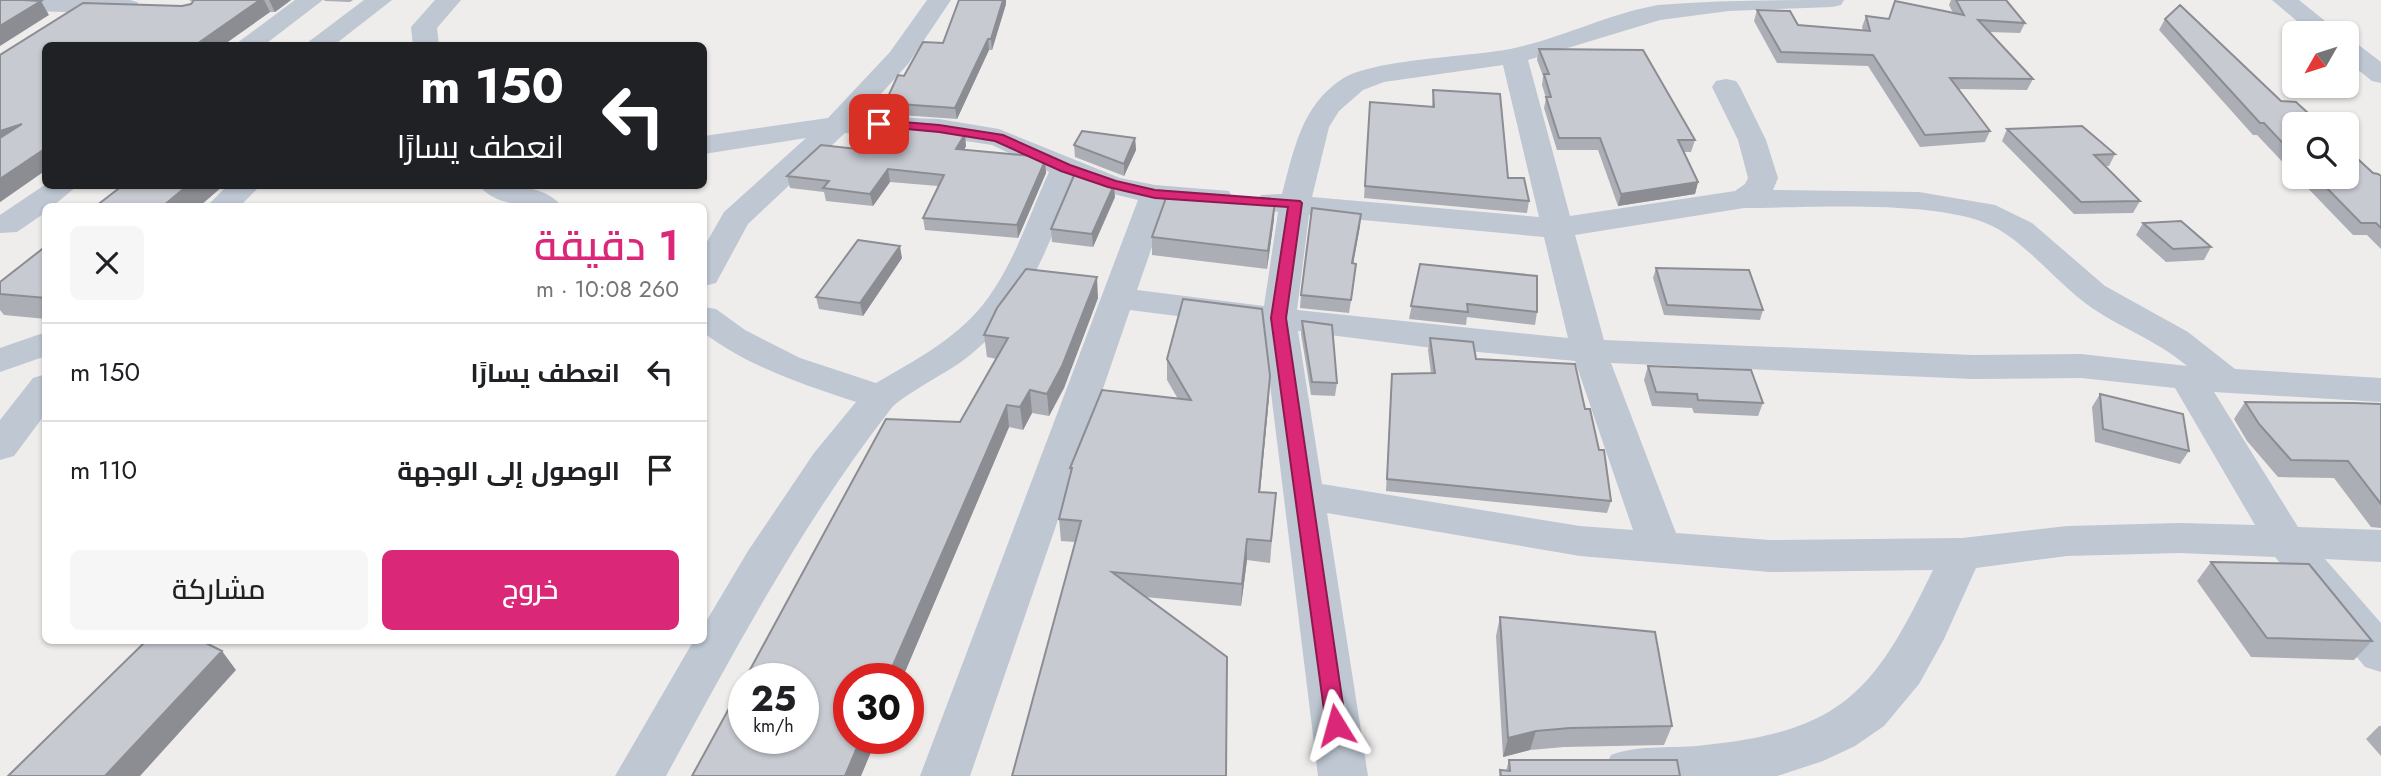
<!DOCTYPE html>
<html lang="ar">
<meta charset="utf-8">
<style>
body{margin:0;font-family:Jost,Cairo,sans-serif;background:#f6f6f6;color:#202124;direction:rtl;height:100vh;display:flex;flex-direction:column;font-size:26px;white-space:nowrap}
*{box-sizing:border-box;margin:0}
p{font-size:23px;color:#757577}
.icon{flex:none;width:38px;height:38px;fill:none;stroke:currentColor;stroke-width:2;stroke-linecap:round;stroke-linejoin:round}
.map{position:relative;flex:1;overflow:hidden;direction:ltr}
.side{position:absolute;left:42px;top:203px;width:665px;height:441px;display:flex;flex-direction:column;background:#fff;border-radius:10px;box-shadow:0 2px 5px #0004;direction:rtl}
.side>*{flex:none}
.guide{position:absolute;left:42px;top:42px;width:665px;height:147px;border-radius:10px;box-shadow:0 2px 5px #0004;direction:rtl;background:#202124;color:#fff;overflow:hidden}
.needle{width:46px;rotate:231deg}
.controls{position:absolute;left:2282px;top:21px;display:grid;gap:14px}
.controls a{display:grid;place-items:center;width:77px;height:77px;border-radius:10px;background:#fff;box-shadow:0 2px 5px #0004;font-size:35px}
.speed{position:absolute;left:728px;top:663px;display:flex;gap:14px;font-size:35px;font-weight:700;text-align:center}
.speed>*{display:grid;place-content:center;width:91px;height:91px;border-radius:50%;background:#fff;box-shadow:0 2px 5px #0004;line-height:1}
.speed small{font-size:18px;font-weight:400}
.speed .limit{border:10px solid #d22;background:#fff;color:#111}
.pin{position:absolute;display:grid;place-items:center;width:60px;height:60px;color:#fff;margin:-30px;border-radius:14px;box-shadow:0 4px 10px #0006}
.me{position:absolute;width:77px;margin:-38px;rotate:352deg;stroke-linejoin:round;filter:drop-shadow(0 0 5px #0008)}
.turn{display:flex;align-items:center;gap:24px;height:147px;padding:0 28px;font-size:32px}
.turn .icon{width:91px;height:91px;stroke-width:2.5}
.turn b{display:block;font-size:49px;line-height:60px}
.round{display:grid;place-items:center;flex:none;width:74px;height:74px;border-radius:10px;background:#f6f6f6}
.head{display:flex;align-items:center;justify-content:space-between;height:119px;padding:0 28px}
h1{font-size:42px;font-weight:600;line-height:52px;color:#db2777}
.action{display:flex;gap:14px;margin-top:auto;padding:14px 28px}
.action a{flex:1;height:80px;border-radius:10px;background:#db2777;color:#fff;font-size:28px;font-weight:600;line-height:80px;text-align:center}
.action a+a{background:#f6f6f6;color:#202124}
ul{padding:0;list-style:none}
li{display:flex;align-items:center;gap:21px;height:98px;padding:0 28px;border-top:2px solid #e0e0e0}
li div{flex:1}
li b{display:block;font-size:26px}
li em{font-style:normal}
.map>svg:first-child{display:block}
</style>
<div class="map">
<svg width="2381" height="776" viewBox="0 0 2381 776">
<rect width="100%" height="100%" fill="#efecec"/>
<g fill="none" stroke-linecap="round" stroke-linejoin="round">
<!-- minor -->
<path fill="#bec7d2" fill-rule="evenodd" d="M0,0H130L137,2L140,7L137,12L128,14L0,10Z
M295,0H323L263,46H233Z
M364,0H392L333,46H303Z
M435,0H461L437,28L439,46H413L411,27Z
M927,0H951L908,64L861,116L939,119L999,129L1120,178L1155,185L1229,191L1233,198L1229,205L1218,207L1167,204L1137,290L1264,306L1278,212L1261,209L1257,202L1261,195L1282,194C1294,150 1301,106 1342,79C1374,59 1469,57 1510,49C1560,39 1607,14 1658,5C1719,0 1783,0 1844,0L1841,5L1832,7L1729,11L1660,20L1528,60L1570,216L1735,191L1745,184L1748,178L1738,140L1712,87L1716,81L1726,79L1736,81L1740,87L1766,140L1778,178L1773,190L1919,192L1995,205L2032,223L2105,286L2188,332L2235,369L2381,378V402L2214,392L2298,527L2381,530V562L2325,559L2381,623V672L2365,667L2275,557L2180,553L2067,556L1976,568L1944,639L1919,684L1884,726L1855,746L1823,761L1777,776H1606L1604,770L1611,755C1641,744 1674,749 1705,745C1844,731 1875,690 1933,570L1770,572L1580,556L1327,513L1368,776H1318L1263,327L1130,310L970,776H920L1138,200L1101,191L1074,182C1046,250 1026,313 965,359C947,373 900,396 890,410C802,523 735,650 666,776H615L694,640H704V625L748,551L814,453L856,402C802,384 749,367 704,333V307L716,309L745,330L800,358L876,383C916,360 961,336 988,298C1015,261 1030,213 1049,172L992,145L939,137L845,133L748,224L716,283L704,286V247L724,212L806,138L704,154V136L828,118L890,52ZM1503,65L1539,217L1312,197L1329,127L1339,111L1363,90L1384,82ZM1744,208C1806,208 1947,198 1998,229C2033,250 2058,284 2092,308C2123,329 2158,341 2187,366L2081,354L1973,355L1604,340L1575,235ZM1309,215L1544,237L1568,338L1297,310ZM1298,331L1425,347L1575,361L1633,530L1580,526L1322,484ZM1611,363L1973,379L2081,378L2175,388L2255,525L2180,523L2067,526L1962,538L1770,540L1676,533Z
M2272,0H2299L2340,33H2311Z
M2347,41L2356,43L2381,62V83L2372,81L2347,61Z
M46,184L77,186L53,206H46V212L17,232L0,233V215Z
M227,186H260L240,206H207Z
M480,186C503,184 547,185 561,206C538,208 495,207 480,186Z
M46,332V356L0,372V348Z
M46,374V413L14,456L0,460V420L33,378Z"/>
</g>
<!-- wall -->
<path fill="#acaeb5" d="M166,0H291L275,12H270L222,46H46V170L0,202V55L83,3L182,6L191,4L193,2L189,0Z
M324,0H353L350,2L325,1Z
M1951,0H2006L2025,23L2020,33L1989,32L2033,79L2027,90L1959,89L1990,131L1985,142L1920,147L1868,66L1777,63L1754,21L1757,10L1798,25L1863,31L1862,27L1866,16L1888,19L1953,13L1949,5Z
M1006,4L992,50H989L957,119L886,114L885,103L904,76Z
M2165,19L2294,124V174L2257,135H2253L2159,30Z
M1539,49L1695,140L1691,152H1684L1698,182L1695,194L1618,206L1598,150H1557L1544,108L1546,98L1542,85L1543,76L1537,60Z
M1433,90L1529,201L1527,213L1364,198L1369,114L1432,107Z
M945,129V132L966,146L964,150L1045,161L1046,173L1018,238L925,230L923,218L938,186L890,182L873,206L826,201L824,192L790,188L787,176L857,149Z
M2007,129L2115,154L2109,166H2105L2140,201L2133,213L2074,214L2002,141Z
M1135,138L1136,150L1124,176L1075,157L1074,145Z
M2373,173L2381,176V249L2367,235H2353L2297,177H2347Z
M1115,197L1093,247L1052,242L1051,229Z
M1274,219L1267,269L1152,255V237Z
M2143,223L2211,247L2204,260L2166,262L2136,235Z
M1360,226L1353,263L1355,276L1349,313L1300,308L1301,295Z
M46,246V319L4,315L0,310V282Z
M902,258L863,316L819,309L816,297Z
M1420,264L1537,312L1535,325L1467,317L1466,325L1409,319Z
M1656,268L1763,310L1760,320L1664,315L1653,278Z
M1098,298L1064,388L1049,416L1032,413L1023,430L1009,427L902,679H849L997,359L987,357L984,335Z
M1302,321L1337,383L1335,396L1311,395L1301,334Z
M1430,338L1585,409L1611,501L1607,513L1386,491L1391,386L1392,374L1431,373L1428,350Z
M1167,359L1269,397L1260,492L1274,514L1270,563L1247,560L1241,606L1145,597L1226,776L1075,542L1061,541L1059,519L1070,476V468L1178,399L1167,380Z
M1648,366L1763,403L1758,416L1694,413L1692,408L1652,406L1644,380Z
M2100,394L2189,451L2180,464L2095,442L2092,407Z
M2245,402L2381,404V528L2371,527L2334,478L2278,477L2247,441L2234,419Z
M2211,562L2372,641L2354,660L2251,657L2197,581Z
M1500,617L1672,726L1664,745L1564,747L1530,750L1503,757L1496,636Z
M2379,726H2381V756L2366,739Z
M1509,760L1680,776H1499L1500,770L1506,771Z"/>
<!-- shaded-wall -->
<path fill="#8c8d93" d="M260,0H264L270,12L222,46H194Z
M269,0H291L275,12Z
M1003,0H1006V4L992,50L991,39Z
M41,1L49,15L0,46V26Z
M988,39L989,50L957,119L955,108Z
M22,124L0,149V131Z
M965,134L966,146L958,161L956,149Z
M1135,138L1136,150L1124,176V164Z
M46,148V170L0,202V179Z
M1045,161L1046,173L1018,238L1017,225Z
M888,169L890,182L873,206L870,194Z
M1698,182L1695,194L1618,206L1621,194Z
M1114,185L1115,197L1093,247L1092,234Z
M187,186H223L200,206H163Z
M1275,202L1274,219L1267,269L1268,251Z
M1361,214L1360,226L1351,276L1352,263Z
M900,246L902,258L863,316L860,303Z
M1097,277L1098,298L1064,388L1049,416L1047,394Z
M1270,376L1269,397L1258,513L1259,492Z
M1030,390L1032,413L1023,430L1020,407Z
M1007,405L1009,427L902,679H887Z
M1247,539V560L1241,606L1242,584Z
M222,651L236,670L140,776H105Z
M1536,731L1530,750L1503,757L1508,738Z
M861,738H877L861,776H845Z"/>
<!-- building -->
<path fill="#c8cad2" stroke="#8c8d93" stroke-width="2" d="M0,0H23L41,1L0,26Z
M194,0H260L194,46H46V148L0,179V138L22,124L0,131V55L83,3L182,6L191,4Z
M959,0H1003L991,39H988L955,108L885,103L898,75L904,76L923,42L943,43Z
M1956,0H2006L2025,23L1978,20L2033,79L1950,78L1990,131L1925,135L1873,55L1781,52L1757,10L1790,11L1798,25L1870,31L1866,16L1889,19L1895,1L1964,15Z
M2180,5L2281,101L2296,102L2320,124H2294V155L2264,123H2260L2165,19Z
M1539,49L1643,50L1695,140H1678L1698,182L1621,194L1600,138H1559L1546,97H1551L1544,74H1549Z
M1433,90L1500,94L1508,178H1524L1529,201L1365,186L1370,102L1434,107Z
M874,125L945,129L943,132L965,134L956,149L1033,156L1045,161L1017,225L923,218L944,175L888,169L870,194L823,188L829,181L787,176L821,145L857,149Z
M2082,126L2115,154L2094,155L2140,201L2081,202L2007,129Z
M1082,131L1135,138L1124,164L1074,145Z
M2347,149L2373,173L2378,174L2381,176V228L2376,223H2361L2316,177H2347Z
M1075,173L1114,185L1092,234L1051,229Z
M122,186H187L163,206H96Z
M1167,195L1275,202L1268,251L1152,237Z
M1312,208L1361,214L1352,263L1356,264L1351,300L1301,295Z
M2181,221L2211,247L2173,249L2143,223Z
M858,240L900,246L860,303L816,297Z
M46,246V298L0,294V282Z
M1420,264L1537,276V312L1467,304L1468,312L1411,306Z
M1656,268L1749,270L1763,310L1667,305Z
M1026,269L1097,277L1062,366L1047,394L1030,390L1020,407L1007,405L887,679H849V738H861L845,776H692L744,681V738H803V679H745L886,419L960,422L1008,338L984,335L997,308Z
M1183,299L1262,309L1270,376L1259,492L1276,493L1271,541L1247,539L1242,584L1112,572L1227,657L1226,776H1012L1081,521L1059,519L1072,468H1070L1102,390L1191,400L1167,359Z
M1302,321L1332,325L1337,383L1312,382Z
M1430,338L1473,342L1476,359L1575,364L1585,409H1590L1599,450H1604L1611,501L1387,479L1392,374L1435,373Z
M1648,366L1751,370L1763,403L1698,400L1697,394L1656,392Z
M2100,394L2183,414L2189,451L2103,429Z
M2245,402L2354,403L2381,404V504L2348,461L2291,460L2259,424Z
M2211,562L2309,564L2372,641L2267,638Z
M1500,617L1655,632L1672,726L1570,728L1536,731L1508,738Z
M147,640H200L222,651L105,776H8Z
M1509,760H1677L1680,776H1501L1500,770L1510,771Z"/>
<!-- route -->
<path fill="#db2777" stroke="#8e194d" stroke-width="2" d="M879,120L939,125L1003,135L1070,165L1116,181L1155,190L1300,201L1302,203L1286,318L1346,725L1343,731L1336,734L1329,731L1326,725L1271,318L1288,207L1155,198L1108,187L1061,171L995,141L939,132L875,126V121Z"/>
</svg>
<div class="controls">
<a><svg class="needle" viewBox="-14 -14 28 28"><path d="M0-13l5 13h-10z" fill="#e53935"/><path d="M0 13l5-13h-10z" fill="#757577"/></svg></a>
<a><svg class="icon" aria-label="search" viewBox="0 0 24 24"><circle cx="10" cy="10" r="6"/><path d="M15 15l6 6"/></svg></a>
</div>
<div class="speed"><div>25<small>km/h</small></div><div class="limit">30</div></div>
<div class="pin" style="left:879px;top:124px;background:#d93025"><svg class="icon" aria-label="arrive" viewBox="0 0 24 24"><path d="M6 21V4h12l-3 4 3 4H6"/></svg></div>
<svg class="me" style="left:1336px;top:725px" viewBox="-20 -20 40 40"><path d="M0-17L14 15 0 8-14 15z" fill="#db2777" stroke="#fff" stroke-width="4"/></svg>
<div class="guide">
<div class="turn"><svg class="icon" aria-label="left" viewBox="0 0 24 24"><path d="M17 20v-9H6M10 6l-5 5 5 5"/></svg><div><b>150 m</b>انعطف يسارًا</div></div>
</div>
<section class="side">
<div class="head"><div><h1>1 دقيقة</h1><p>260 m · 10:08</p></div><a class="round"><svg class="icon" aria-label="close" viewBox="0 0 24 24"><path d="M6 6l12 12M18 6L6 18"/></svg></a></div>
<ul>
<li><svg class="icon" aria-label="left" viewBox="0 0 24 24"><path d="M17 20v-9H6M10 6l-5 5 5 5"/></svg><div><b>انعطف يسارًا</b></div><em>150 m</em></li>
<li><svg class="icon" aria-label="arrive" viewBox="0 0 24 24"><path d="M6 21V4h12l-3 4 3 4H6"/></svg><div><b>الوصول إلى الوجهة</b></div><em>110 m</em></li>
</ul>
<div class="action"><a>خروج</a><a>مشاركة</a></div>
</section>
</div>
